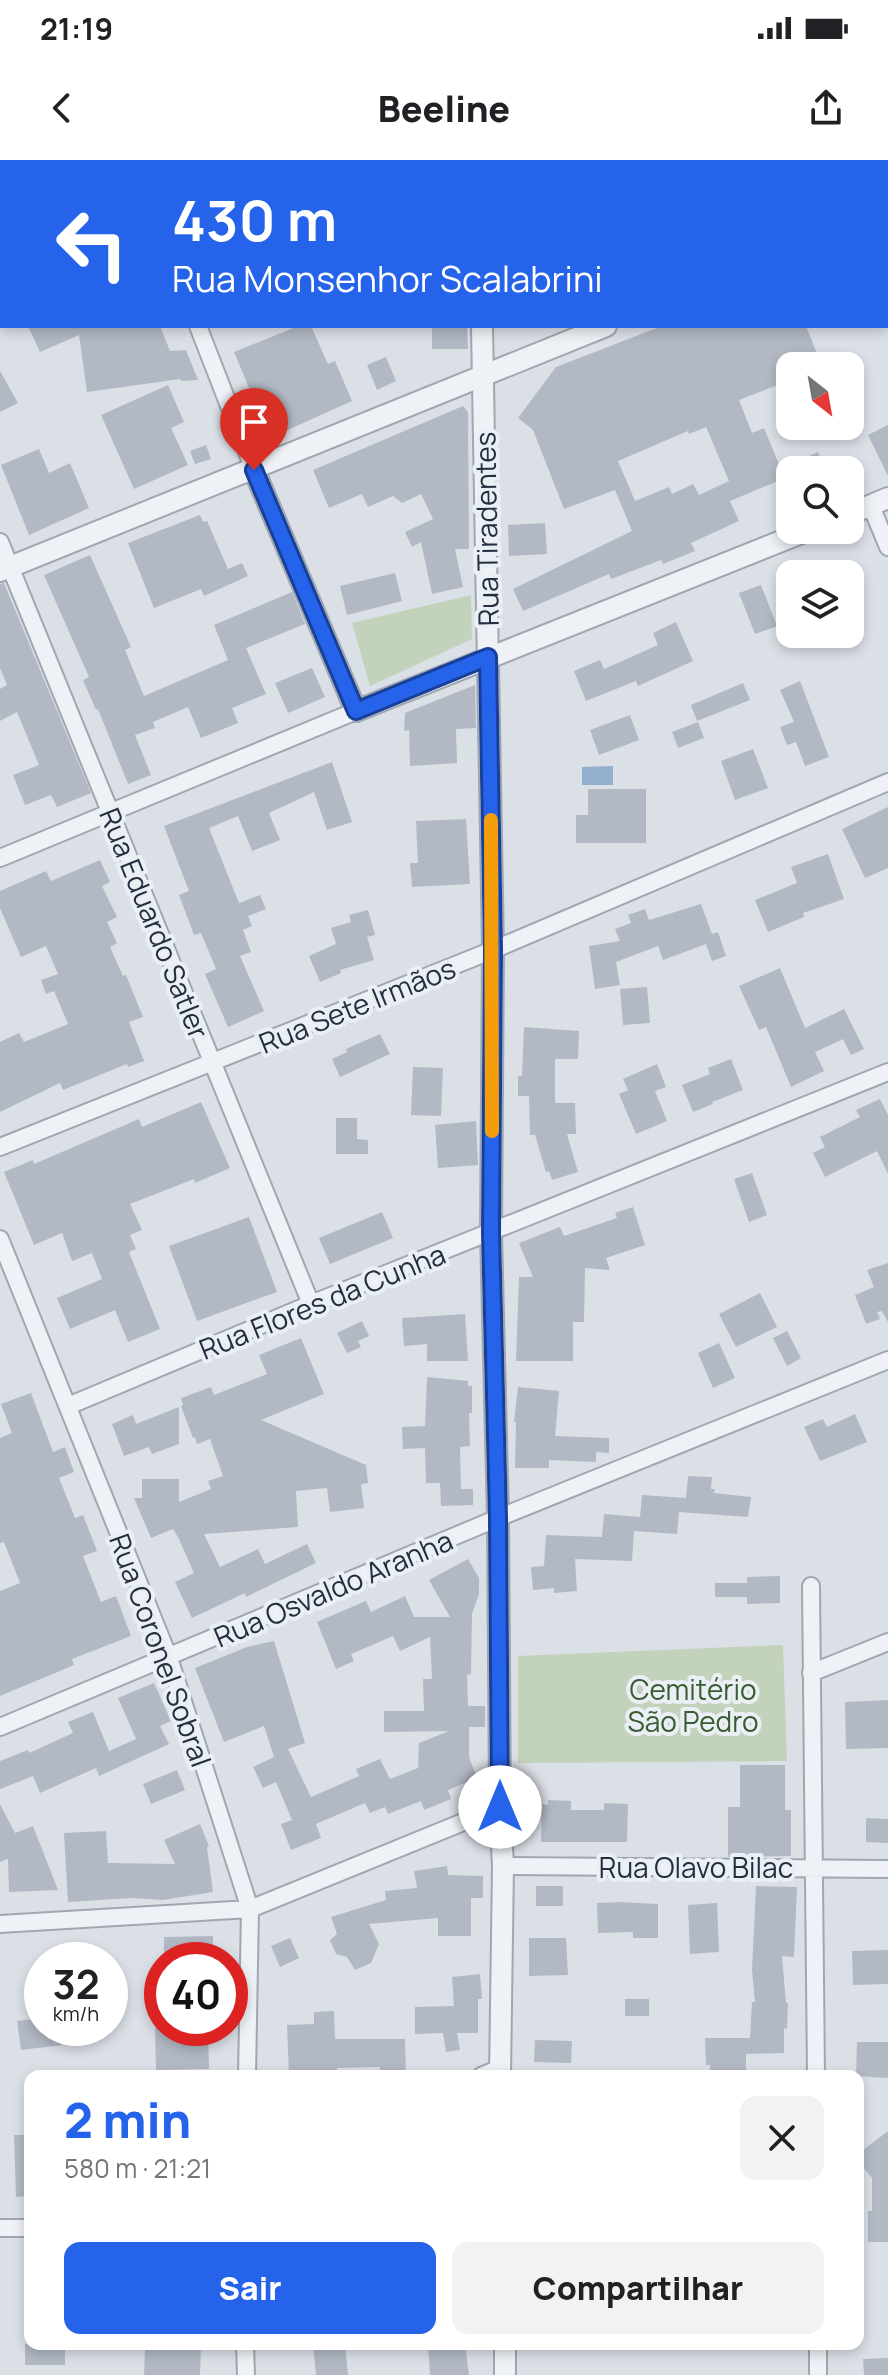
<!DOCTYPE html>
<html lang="pt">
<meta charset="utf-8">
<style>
body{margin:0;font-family:Manrope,sans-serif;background:#f2f2f2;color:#202124;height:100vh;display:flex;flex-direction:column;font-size:30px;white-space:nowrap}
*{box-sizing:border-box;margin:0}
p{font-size:26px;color:#757577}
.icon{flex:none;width:44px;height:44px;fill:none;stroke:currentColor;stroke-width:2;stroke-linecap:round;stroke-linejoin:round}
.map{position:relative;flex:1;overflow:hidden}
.panel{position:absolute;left:24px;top:1910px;width:840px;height:280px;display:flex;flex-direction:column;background:#fff;border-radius:16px;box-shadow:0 4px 12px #0003}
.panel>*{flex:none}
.guide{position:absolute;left:0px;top:0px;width:888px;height:168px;box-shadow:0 4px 12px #0003;background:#2563eb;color:#fff;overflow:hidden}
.needle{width:52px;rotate:149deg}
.buttons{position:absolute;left:776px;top:192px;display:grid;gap:16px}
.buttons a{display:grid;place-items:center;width:88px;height:88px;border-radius:16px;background:#fff;box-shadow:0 4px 12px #0003;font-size:40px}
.speed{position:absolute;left:24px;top:1782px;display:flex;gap:16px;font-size:40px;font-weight:700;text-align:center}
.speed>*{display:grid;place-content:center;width:104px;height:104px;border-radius:50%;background:#fff;box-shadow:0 4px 12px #0003;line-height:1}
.speed small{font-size:20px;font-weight:400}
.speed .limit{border:12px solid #d22;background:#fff;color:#111}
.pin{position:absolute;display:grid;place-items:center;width:68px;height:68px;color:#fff;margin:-82px -34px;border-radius:50% 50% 50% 0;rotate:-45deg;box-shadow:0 0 8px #0007}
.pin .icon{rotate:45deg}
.me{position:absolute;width:88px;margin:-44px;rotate:0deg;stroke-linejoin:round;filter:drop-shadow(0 0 6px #0008)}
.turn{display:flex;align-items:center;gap:28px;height:168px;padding:0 40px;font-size:36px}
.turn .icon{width:104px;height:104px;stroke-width:2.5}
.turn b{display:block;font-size:56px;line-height:68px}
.round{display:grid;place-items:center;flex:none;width:84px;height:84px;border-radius:16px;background:#f2f2f2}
.headline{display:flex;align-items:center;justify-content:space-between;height:136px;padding:0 40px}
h1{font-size:48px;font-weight:800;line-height:60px;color:#2563eb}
.primary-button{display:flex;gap:16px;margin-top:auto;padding:16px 40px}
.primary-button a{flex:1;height:92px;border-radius:16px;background:#2563eb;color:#fff;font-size:32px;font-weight:800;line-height:92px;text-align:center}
.primary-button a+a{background:#f2f2f2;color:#202124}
.status{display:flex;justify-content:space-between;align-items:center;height:56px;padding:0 40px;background:#fff;direction:ltr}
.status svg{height:22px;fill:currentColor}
header{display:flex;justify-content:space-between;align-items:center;height:104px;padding:0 40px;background:#fff;font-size:36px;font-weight:800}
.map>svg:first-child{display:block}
</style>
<div class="status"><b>21:19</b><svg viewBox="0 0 49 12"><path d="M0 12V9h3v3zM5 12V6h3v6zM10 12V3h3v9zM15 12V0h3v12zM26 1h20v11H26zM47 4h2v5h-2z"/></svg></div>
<header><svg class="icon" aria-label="back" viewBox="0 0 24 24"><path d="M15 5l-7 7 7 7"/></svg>Beeline<svg class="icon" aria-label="share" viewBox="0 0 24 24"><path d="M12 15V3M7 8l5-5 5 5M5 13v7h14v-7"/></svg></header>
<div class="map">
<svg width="888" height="2215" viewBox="0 0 888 2215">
<rect width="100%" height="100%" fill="#dbe0e7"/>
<!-- green -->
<path fill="#c2d2bb" d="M471,435L472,479L370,526L352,463Z
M783,1485L787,1601L518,1603V1496Z"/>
<!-- water -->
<path fill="#92afcb" d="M613,606V625H582V607Z"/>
<!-- building -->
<path fill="#b2b9c4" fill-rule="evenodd" d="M28,166H160L170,191L186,190L198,220L181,221L180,219L87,232L79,175L40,192Z
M298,166H311L328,204L335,201L352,241L270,278L234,192Z
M432,166H467L468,189H432Z
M662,166H806L822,206H790V220L739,240L752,273L764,268L781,309L818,292L826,310H782L785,318L730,341L739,361L691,383L695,391L663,404L661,400L611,419L609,414L523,451L513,429L632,371L615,330L564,349L533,270L518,258L556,207ZM706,267L729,321L699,335L693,324L672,334L669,327L635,341L618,301L688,271L689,274Z
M386,197L396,221L377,230L367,205Z
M0,211L18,243L0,252Z
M168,225L184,262L171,268L188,305L134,329L101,255Z
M463,246L468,252L469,389H455L463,427L432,434L421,382L412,387L405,372L433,359L421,334L402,343L393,336L368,347L362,334L329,348L313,310Z
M888,265V316L868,275Z
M206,285L211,299L195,304L190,291Z
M39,289L49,313L70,303L89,348L29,375L1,305Z
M200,355L203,362L207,361L228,409L242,403L248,416L204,436L201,429L154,448L128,383Z
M545,363L547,394L509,396L508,365Z
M90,395L131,487L125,490L144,536L228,500L214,465L292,432L305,464L246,488L266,534L232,548L238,563L201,578L188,547L153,562L155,568L135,575L151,615L128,624L98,549L96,550L83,520L89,517L44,415Z
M395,413L402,441L347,455L340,426Z
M4,423L91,633L57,647L51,635L25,645L13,615L39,605L17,552L0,561V529L7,525L0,508V424Z
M761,425L777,466L755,474L739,433Z
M676,462L693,501L638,526L636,521L586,541L574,511L600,500L604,509L658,485L653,473Z
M312,508L325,537L288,553L275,523Z
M800,521L829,597L805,606L796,582L787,585L780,567L794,562L780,530Z
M743,523L750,540L697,561L691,545Z
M475,525L476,568L456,569L457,603L410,606L409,570L404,571L405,553Z
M630,555L639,580L599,595L590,570Z
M698,562L704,578L678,588L672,572Z
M753,589L768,628L735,640L721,601Z
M332,602L352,662L327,670L314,632L269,653L280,680L252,691L238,656L209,668L239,743L260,735L266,749L248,756L252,766L243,770L251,792L240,796L264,851L228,867L205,814L216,809L201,773L194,775L179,735L189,731L164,666Z
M588,629H646V683H576V655H588Z
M888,647V708L865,718L842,669Z
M466,659L470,724L412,727L410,703H418L416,661Z
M828,694L844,739L803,753L804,757L768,772L755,740L797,723L791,707Z
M100,700L110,722L102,726L117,757L107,762L117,783L110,787L123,816L126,815L143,857L129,862L144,901L128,907L127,904L63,930L60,923L0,952V882L19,873L24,882L68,864L54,831L46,834L41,820L58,814L46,786L21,797L0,748V731L46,711L51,721Z
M701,744L712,774L718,772L726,796L712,801L706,784L663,800L658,786L616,802L620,825L595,829L589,786L620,781L615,769L631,763L628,755L645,749L649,760Z
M368,750L375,775L367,777L374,800L340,810L341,813L320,822L309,796L336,784L331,768L351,762L349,755Z
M780,808L805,868L844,849L864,889L851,895L843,879L815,892L824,911L791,927L766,867L759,870L739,826Z
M647,827L650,863L623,865L620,829Z
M524,867L579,871L578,899H555V943H575L576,974H567L578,1012L552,1020L549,1011L546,1012L535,975H530L529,936H518V916H522Z
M380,874L390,894L340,917L332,899L347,892L346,889Z
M731,899L743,930L712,942L713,944L693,952L682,925L710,914L708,908Z
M657,904L666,927L655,931L667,961L636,974L619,934L628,930L623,919Z
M413,907L443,908L441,956L411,955Z
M880,939L888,955V1014L877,991L825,1017L813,993L825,987L820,977L860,957L856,950Z
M201,942L230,1008L195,1023L194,1019L130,1044L142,1070L130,1075L136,1089L129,1092L160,1169L128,1182L115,1150L70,1169L57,1138L102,1119L92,1093L72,1101L62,1073L34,1085L4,1012L33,1000L34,1004L139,959L142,967Z
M336,958H357V979L368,980V994H336Z
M476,961L478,1005L438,1008L435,965Z
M752,1013L767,1055L749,1062L734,1019Z
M633,1047L645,1085L606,1098L610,1110L585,1108L584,1162H573V1201H516L519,1117H533L519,1083L560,1067L564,1076L617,1058L615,1053Z
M382,1052L393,1078L330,1104L319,1078Z
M249,1057L277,1132L197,1161L169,1086Z
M888,1103V1162L882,1151L877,1152L880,1159L866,1164L855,1135L874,1127L867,1110Z
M760,1133L777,1167L736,1187L719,1154Z
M465,1154L468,1201H427V1184L404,1186L402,1158Z
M362,1161L369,1176L358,1181L361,1187L347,1193L337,1173Z
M787,1171L801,1198L787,1206L773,1178Z
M301,1178L324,1234L261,1260L366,1305L368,1323L361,1324L364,1348L330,1352L327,1328L296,1331L298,1367L204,1374L220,1407L258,1389L265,1404L307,1384L316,1403L246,1437L245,1433L192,1458L175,1422L194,1413L178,1377L173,1369L151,1378L134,1338H142V1319H179V1342L211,1329L208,1321L223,1316L210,1279L197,1284L195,1277L193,1278L181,1246L183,1245L181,1238L211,1227L214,1235L267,1214L259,1195Z
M719,1183L735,1218L713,1228L698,1193Z
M427,1217L468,1221V1226H472V1253H469L470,1286L460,1287L461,1329H473V1345L441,1346L440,1323H426L425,1288L403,1289L402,1267L425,1266Z
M518,1227L559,1231L555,1276L609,1278V1293L596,1292V1302L549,1300V1308H515L516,1262H514Z
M31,1233L53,1292L65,1287L74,1312L59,1318L75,1358L83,1355L97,1391L83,1396L101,1442L116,1436L131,1476L72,1499L74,1505L0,1536V1431L20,1423L4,1382L0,1383V1278L12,1273L1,1244Z
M179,1247V1284L152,1294L149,1287L124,1296L112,1264L133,1255L136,1264Z
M855,1254L867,1282L820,1301L804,1267L823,1259L827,1267Z
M688,1316L712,1317L711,1329H715L714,1333L751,1337L748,1357L679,1352L677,1374L634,1371L632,1401L575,1399L577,1431L554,1433V1428L533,1430L531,1407L544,1406L546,1375L602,1377L604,1354L640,1357L642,1335L686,1338Z
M468,1399L479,1418V1434L472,1454L471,1514L467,1515L468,1546H485V1567H469V1597L477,1618L448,1630L451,1639L424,1650L421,1641L388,1654L385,1647L370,1653L365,1643L316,1664L321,1678L291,1690L281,1664L292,1660L276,1622L263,1628L253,1607L274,1597L264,1566L224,1582L195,1508L247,1487L274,1481L305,1583L288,1589L311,1637L359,1616L356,1609L380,1599L390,1619L418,1608L419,1583L449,1571L384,1572V1551H424L423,1519H432L430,1477L400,1491L393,1476L351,1494L354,1501L336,1509L317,1462L366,1441L371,1452L405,1436L414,1457H450L429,1420Z
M780,1416V1443L747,1444V1437H715V1423H747V1417Z
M154,1523L171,1561L160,1566L169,1584L99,1616L96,1608L40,1633L33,1616L0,1629V1601L28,1590L29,1593L73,1573L68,1562L93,1552L109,1591L136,1579L118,1538Z
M888,1540V1588L846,1589L845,1542Z
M740,1605H785V1650H791V1696L728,1697V1647H740Z
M177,1610L185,1630L151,1644L143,1624Z
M548,1640L571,1641V1650H604V1643L628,1644L627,1682H541L542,1644L548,1645Z
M0,1644L15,1673L33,1666L58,1730L9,1732L8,1699L0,1702Z
M866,1658L888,1659V1683L866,1682Z
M200,1664L209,1686L207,1687L213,1732L163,1740L132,1738L68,1742L64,1673L106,1671L108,1703L175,1704L164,1680Z
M447,1706L448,1715L483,1716V1738H471V1776H438V1758L369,1764L379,1784L371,1803L355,1810L347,1797L336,1794L330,1780L337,1774L331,1757L386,1740L385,1731L417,1728L414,1711Z
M536,1726H563V1746H536Z
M756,1726L797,1727L794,1797L782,1796L786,1843H788L787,1869L784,1868V1893L746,1894V1916H710V1905H706L705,1878H750L752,1842H755L752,1810Z
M621,1742L658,1744V1778H633V1772L598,1773L597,1743Z
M717,1743L719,1792L690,1794L688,1745Z
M213,1776V1800H164V1777Z
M290,1778L299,1798L280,1807L271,1786Z
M529,1778H566L568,1815L529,1816Z
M888,1790V1824L853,1825L852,1791Z
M480,1814L482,1839H478V1873H457L460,1890L446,1892L443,1873L415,1874V1847L454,1846L452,1817Z
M625,1839H649V1856H625Z
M334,1851L335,1879H405L406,1916H380V1907L337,1908V1916H289L287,1865L314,1864V1852Z
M42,1858V1868H60L62,1885L21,1890L17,1861Z
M155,1868H208L209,1909L156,1910Z
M535,1880L572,1881L571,1903L534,1902Z
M857,1882H888V1918L856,1916Z
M888,1971V2082H868V2051H872V2018L858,2001V1994Z
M14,1975H30V2036L16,2037Z
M25,2184H65V2205H25Z
M172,2184H201L200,2215H144L145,2189H172Z
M313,2184H345L348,2215H316Z
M428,2184H465L469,2215H430Z
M888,2198V2215H864L863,2199Z"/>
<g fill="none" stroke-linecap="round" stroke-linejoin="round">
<!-- minor casing -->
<g stroke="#a0a7b1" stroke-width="20">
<path id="minor" d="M131,0L132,2
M305,2L310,0
M0,125H2
M198,166L254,310
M871,346L888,387
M0,382L311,1144
M0,698L356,551
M0,987L493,790L888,622
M0,1079L169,1498L250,1749L247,1916
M68,1246L311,1144L888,912
M811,1426L816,1916
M811,1513L888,1482
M0,1567L498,1358L888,1200
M503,1706L888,1709
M0,1764L250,1749L500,1647
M481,1916L500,1908
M0,2068H30
M245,2184L246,2215
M818,2184V2215"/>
</g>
<!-- tertiary casing -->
<g stroke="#a0a7b1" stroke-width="24">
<path id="tertiary" d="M480,0V2
M886,55L888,54
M482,166L493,790L491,1073L498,1358L500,1647L503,1706L500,1916
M254,310L356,551L809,370
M850,354L888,338
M0,411L606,166
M505,2184V2215"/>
</g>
<!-- minor -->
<use href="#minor" stroke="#eef1f5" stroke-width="16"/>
<!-- tertiary -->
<use href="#tertiary" stroke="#eef1f5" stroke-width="20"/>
</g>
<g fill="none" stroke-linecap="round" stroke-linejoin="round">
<!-- route casing -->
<g stroke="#184099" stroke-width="20">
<path id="route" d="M254,310L356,551L488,497L493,790L491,1073L498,1358L500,1647"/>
</g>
<!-- route -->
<use href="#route" stroke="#2563eb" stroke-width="14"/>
<!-- slow -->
<path stroke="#f59e0b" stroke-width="14" d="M491,660L492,971"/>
</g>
<g text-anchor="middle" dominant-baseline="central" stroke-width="8" stroke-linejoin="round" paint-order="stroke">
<!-- street labels -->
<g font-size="28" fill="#242e3e" stroke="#eaeff5">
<text transform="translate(486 369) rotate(-91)">Rua Tiradentes</text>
<text transform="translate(155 763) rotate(68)">Rua Eduardo Satler</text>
<text transform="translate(357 845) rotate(-22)">Rua Sete Irmãos</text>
<text transform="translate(322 1141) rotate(-22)">Rua Flores da Cunha</text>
<text transform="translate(333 1428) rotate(-23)">Rua Osvaldo Aranha</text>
<text transform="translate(161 1490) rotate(70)">Rua Coronel Sobral</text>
<text x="696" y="1707">Rua Olavo Bilac</text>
</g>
<!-- park labels -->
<g font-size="28" fill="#395b30" stroke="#eaeff5">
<text x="693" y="1529">Cemitério<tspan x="693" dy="32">São Pedro</tspan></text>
</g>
</g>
</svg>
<div class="buttons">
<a><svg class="needle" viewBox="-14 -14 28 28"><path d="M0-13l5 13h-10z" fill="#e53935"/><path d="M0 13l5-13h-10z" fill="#757577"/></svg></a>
<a><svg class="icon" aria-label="search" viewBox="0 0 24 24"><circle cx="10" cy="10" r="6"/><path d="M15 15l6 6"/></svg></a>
<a><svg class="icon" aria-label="layers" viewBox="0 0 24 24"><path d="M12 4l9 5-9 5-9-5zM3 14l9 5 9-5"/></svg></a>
</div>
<div class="speed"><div>32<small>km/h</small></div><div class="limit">40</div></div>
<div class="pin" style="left:254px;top:310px;background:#d93025"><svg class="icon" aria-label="arrive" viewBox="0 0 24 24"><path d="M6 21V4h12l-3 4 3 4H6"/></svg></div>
<svg class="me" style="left:500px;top:1647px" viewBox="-20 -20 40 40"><circle r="19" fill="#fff"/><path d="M0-13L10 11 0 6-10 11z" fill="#2563eb"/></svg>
<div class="guide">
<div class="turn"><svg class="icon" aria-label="left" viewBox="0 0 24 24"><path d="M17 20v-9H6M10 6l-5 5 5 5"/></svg><div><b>430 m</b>Rua Monsenhor Scalabrini</div></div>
</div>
<section class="panel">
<div class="headline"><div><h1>2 min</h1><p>580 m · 21:21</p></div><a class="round"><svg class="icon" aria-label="close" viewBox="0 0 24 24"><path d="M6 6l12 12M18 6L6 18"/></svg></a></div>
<div class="primary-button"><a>Sair</a><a>Compartilhar</a></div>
</section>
</div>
